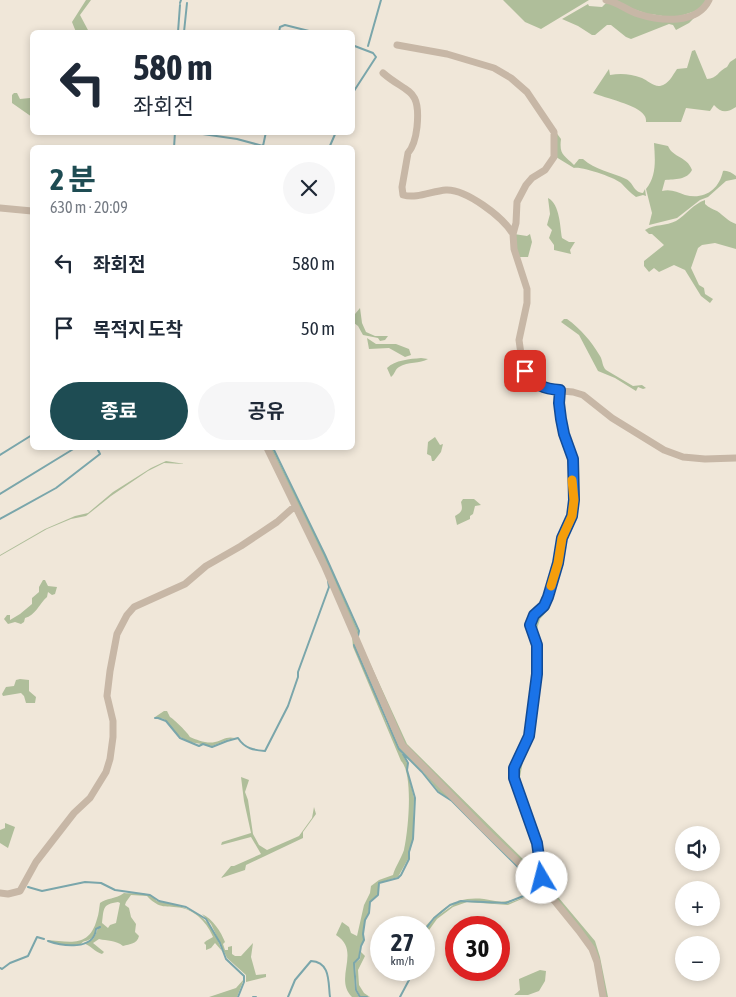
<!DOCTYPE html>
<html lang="ko">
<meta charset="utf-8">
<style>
body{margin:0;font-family:"Asap Condensed","Noto Sans KR",sans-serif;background:#f6f6f7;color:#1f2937;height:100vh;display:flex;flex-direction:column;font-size:19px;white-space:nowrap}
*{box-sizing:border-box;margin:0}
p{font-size:16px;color:#747a83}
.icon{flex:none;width:28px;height:28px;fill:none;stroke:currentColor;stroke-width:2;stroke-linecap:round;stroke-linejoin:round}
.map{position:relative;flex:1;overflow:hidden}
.side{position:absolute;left:30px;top:145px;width:325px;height:305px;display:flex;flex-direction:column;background:#fff;border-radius:8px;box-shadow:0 2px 8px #0003}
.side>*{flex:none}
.guide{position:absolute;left:30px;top:30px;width:325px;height:105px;border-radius:8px;box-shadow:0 2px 8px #0003;background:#fff;color:#1f2937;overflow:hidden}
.controls{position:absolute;left:675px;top:826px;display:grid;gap:10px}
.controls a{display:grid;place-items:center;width:45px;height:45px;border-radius:50%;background:#fff;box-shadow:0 2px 8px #0003;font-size:25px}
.speed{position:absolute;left:370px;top:916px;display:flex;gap:10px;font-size:25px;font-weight:700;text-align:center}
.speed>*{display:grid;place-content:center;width:65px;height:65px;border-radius:50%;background:#fff;box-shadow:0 2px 8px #0003;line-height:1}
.speed small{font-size:12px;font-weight:400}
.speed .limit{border:8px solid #d22;background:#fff;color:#111}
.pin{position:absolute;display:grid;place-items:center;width:42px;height:42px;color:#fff;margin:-21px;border-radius:10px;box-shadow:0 2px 8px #0006}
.me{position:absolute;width:55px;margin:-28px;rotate:352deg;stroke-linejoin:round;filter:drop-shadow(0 0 4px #0008)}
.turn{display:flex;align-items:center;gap:18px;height:105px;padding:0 20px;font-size:22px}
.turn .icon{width:65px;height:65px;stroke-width:2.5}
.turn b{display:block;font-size:35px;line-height:42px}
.round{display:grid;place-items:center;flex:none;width:52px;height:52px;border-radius:26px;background:#f6f6f7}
.overview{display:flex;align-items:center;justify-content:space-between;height:85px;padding:0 20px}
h1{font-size:30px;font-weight:700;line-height:38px;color:#1e4c53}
.primary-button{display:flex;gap:10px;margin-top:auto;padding:10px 20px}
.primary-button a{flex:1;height:58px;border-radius:30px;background:#1e4c53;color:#fff;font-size:20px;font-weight:700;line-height:58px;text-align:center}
.primary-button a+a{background:#f6f6f7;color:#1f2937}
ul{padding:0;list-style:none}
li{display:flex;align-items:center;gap:15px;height:65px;padding:0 20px}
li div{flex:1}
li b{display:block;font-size:19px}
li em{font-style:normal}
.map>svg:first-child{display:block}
</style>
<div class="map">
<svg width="736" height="997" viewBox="0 0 736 997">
<rect width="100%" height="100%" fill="#f0e7d9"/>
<!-- green -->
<path fill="#afbe9a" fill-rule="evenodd" d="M86,0H91L80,15L89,32H76L72,22Z
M503,0H589L541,29L525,22Z
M615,0H707L702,9L674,18L639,12Z
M606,3L618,4L666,20L698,14L689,23L676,30L673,25L669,24L631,39L626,37L611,25H607L595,35H592L578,26L562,19L588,4L589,6L602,7Z
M695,50L707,79C717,79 719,70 727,67L730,62L736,58V107C727,113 721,113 714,105L710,111L686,108L681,122H646C646,120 646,117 644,115C638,105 605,98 593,93L609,69L610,75C621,73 631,74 642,78C647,80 654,87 660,86C669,84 672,76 677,69L687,68L692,51Z
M14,93H17L20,99L30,98L32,100V117L12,103V95Z
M555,131L561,139C559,155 564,155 574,165L579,159H583C595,170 611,172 626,179C634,183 633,192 643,193L645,189L646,196L643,195L636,197C630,193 626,188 622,184C617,178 581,166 574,168L556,157Z
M654,143L668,146C673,158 687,156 692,170C687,180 675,179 665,180L662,191C671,189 677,192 685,195C704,200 719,190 723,171C727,170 732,173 736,176V179L726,181L708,197L700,200L677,218L649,225L652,213L646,189C657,176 655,159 654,143Z
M548,198C560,204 560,227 562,238L569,242H575L570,250L571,254L554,250V245L549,238L552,230L547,225L550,214Z
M705,200V204C709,208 713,209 717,211C724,216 728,221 736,224V249L715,243L702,245L698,248L691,268L699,285L704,288L705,294L713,299L710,303L701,296L685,270L674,265L659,272L654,268L649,272L644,266V261L664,245L652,234H649L645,230C655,224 666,226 676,221C686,215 693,204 705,200Z
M514,234L527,236L530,234L532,242L528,257H518Z
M360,308L362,323L366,332L375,336H388L385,340L380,341L378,338L363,335L358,326L354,323L355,314Z
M564,319H567C581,329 591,341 600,356C603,361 602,366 606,370L633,386L642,385L646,388L643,389L638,387L636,391L615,378L598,371L579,335L561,322Z
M367,338L376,344H396L409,349L411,355L405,357L389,348L369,349Z
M421,358L428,359C420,364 408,361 399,367C395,369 395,374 391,377L387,368C395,360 410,359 421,358Z
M562,404L565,424L578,460V504L575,518L566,537L562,566L553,597L549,609L540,619L537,629L541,645V673L538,705L535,733L523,761L520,777L523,791L540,835L547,878L553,891L595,941L600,957L608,997H604L598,961L551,895L546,884L515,769L524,750L539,674L532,625L535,616L545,607L560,548L573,516L574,459L565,434Z
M435,437L440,445L443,444L441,452L434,461H432L431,456L427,454L428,442Z
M268,448H272L325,555L358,631V637L407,744L531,867L538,871L544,885L407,749Z
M166,461L185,464L164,463L148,471L111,496L86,516L71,519L47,529L0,556V555L45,529L75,516L88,513L113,492L151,468Z
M463,499H474L481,505L475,506L473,514L470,516V519L457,525L455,516C462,512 463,510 461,502Z
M43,580H45L48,586L57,587L55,594L52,595L48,592L47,597C39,604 35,616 25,618L24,622L21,624L15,622L8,624L4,619L7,615H10V620L20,614L32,604V598L39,592V587Z
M331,585L340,604L402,746L483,830L539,883L564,915L542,890L508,905L467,902L453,907L437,919L424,937V932L435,918L456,903L464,901L506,904L536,893L542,888L455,803L439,792L423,772L400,749L355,645L387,724L407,763V770L414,798L413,839L408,859L398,877L378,883V895L370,902C369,906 369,911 368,914C364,923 362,930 364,940L360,946L359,958L354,962L355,990L359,997H352C333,978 362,951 336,935L342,922L349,927L351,933L357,936L364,905L370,893L371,886L379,880L393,875C395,867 401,859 404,850C408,833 414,774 401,761L353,647L352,636L332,589L330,587Z
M20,679L29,680V691L36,697L35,703H26L24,696L21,693L3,696L2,694L6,687L14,686L16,680Z
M164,711H167L170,717C174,719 188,733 190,737C197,740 207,744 215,742C223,740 226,736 235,738L227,740L212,746C200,743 187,744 177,734C172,730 169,723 164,719L155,717Z
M241,777L249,780L245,792L248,800L253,834L259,845L267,850L299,836L312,818L314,807L316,814L303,832V838L246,865L245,870L221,878L231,866H234L261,854L251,837L221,845L222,842L251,833L244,801Z
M5,823L15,827L8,848L0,843V830L5,828Z
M539,888L541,889L539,890L506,903L460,900L450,905L434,918L424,930V928C442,908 455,896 484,899C491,900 499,903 507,901C516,900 531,892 539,888Z
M124,893C132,894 145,892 152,896C155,898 156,902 161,902C195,908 211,917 222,951L215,943L211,948L206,950V945L204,943L206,941L213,937C208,924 196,911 182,908C166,905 160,910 147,896L131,895L126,902L125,905L129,908L131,917L136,924L135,932L139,936C137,944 130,944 123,946C116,940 107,941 99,939L93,943L104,952L102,954C95,952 90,945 83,943C85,942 88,942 90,941C96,939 96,930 99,927L96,929C95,937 93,938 86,941C80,942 85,942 79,945C71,948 54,943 46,940C69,941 89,949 97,919C99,914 99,908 100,903C106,898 116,899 124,893ZM118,902L120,903L116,923L110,925L108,928L102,923C104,909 102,904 118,902Z
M202,914C213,919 221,932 225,942L223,944L225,950H228V947L232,946V954L235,956H241L253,943L251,957L256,975L266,974V977L246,982V975L227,958L211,924Z
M361,952L365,956L358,970L359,985L364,993L370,997L360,996L357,990L355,963L360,959Z
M540,970L546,971L545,981L539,991L528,995H514L520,990L519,979Z
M244,979L237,997H209L236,988Z"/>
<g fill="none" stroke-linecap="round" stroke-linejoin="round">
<!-- stream -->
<path stroke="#7aa6ab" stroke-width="2" d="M180,3L181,0
M178,32L180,5
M184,32L187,3
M279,32L280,27L285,25L313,32
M352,45L373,53L376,57L352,94
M368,46L381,0
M189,132L237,139L263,146L266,132
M174,148L175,132
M329,148L336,132
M273,448L325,555L359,631L358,636
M0,455L32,435
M0,494L75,448
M0,519L56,488L100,454L97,448
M354,645L399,749L422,772L438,792L452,801L520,869
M155,718H158L166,721L180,738L199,746L203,744L212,747L227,741L238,738C245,749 254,750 265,751L288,706L298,677V672L329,587L328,581
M28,887L42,891L85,882L101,883L115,890L150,895L159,901L186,907L206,919L220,943L226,959L244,976V982L238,997
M424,931L434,918L450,905L461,901L506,903L541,889
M48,941C62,946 94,951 96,929L100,927
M0,968L2,969L10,963L28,956L37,937L44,939
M253,997H256
M288,997L295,980L311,961C331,962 328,983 330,997
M360,997L356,990L354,963L359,958L361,946L364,940L363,934L365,920L369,913L370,902L378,895L379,883L398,878L401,875L409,859V852L413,839L415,798L407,770L408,763L403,754
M360,997H367
M400,997L409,980L411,970"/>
<!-- minor -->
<path stroke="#c7b7a6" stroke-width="7" d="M606,0C618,2 626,10 638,14C660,21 697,25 709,0
M397,45L447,54L494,68L511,78L527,92L554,132V157L545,170L532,178L526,185L517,202L516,223L513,234L514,249L527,289V303L519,340L522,361L525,371L531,380L540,386L551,390L573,392L583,395L612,418L664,450L683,457L705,459L736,458
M383,73C407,94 421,87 417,127C416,136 414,146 408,153L402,187L403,195C417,199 432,191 446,190C466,189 503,217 513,234
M0,208L32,211
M267,448L325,567L402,745L484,829L540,883L579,931L592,949L597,962L603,997
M546,887L542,878L537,843L514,778L513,768L529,736L537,674V645L530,625L534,615L543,606L548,597L558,563L562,537L572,516L574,500L573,459L564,434L561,419L559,403L560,390
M0,893L8,894L20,891L36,862L74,813L90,798L106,772L110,759L113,737V721L107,696L110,671L117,634L127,615L134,607L185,584L206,566L241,546L277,522L295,506"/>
</g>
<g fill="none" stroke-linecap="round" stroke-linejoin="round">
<!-- route casing -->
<g stroke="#114b97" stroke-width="12">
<path id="route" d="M525,371C534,385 544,389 560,390L559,403L561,419L564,434L573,459L574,500L572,516L562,538L558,563L548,597L544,606L534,615L530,625L537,645V674L529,736L514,768V778L537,843L542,878"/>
</g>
<!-- route -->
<use href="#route" stroke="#1a73e8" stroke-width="9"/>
<!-- slow -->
<path stroke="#f59e0b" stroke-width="9" d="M551,586L558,563L562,538L572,516L574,500L572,480"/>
</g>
</svg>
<div class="controls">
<a><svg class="icon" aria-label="sound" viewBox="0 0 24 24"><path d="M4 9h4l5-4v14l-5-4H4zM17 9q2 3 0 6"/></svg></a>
<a>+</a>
<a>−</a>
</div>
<div class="speed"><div>27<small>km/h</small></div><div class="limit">30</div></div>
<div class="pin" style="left:525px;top:371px;background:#d93025"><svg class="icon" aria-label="arrive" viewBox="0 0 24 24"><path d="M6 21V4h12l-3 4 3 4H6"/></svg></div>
<svg class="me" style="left:542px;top:878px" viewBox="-20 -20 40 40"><circle r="19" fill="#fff"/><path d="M0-13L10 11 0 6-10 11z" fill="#1a73e8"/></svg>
<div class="guide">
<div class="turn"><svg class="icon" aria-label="left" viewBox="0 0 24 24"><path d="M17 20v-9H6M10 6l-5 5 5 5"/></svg><div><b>580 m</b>좌회전</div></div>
</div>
<section class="side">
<div class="overview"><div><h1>2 분</h1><p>630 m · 20:09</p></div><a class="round"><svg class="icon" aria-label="close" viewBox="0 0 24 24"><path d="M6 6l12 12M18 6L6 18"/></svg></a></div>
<ul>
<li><svg class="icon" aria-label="left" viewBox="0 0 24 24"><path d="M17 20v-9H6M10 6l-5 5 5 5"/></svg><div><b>좌회전</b></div><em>580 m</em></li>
<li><svg class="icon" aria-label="arrive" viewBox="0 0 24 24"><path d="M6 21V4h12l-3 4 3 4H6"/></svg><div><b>목적지 도착</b></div><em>50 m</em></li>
</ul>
<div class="primary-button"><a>종료</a><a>공유</a></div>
</section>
</div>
